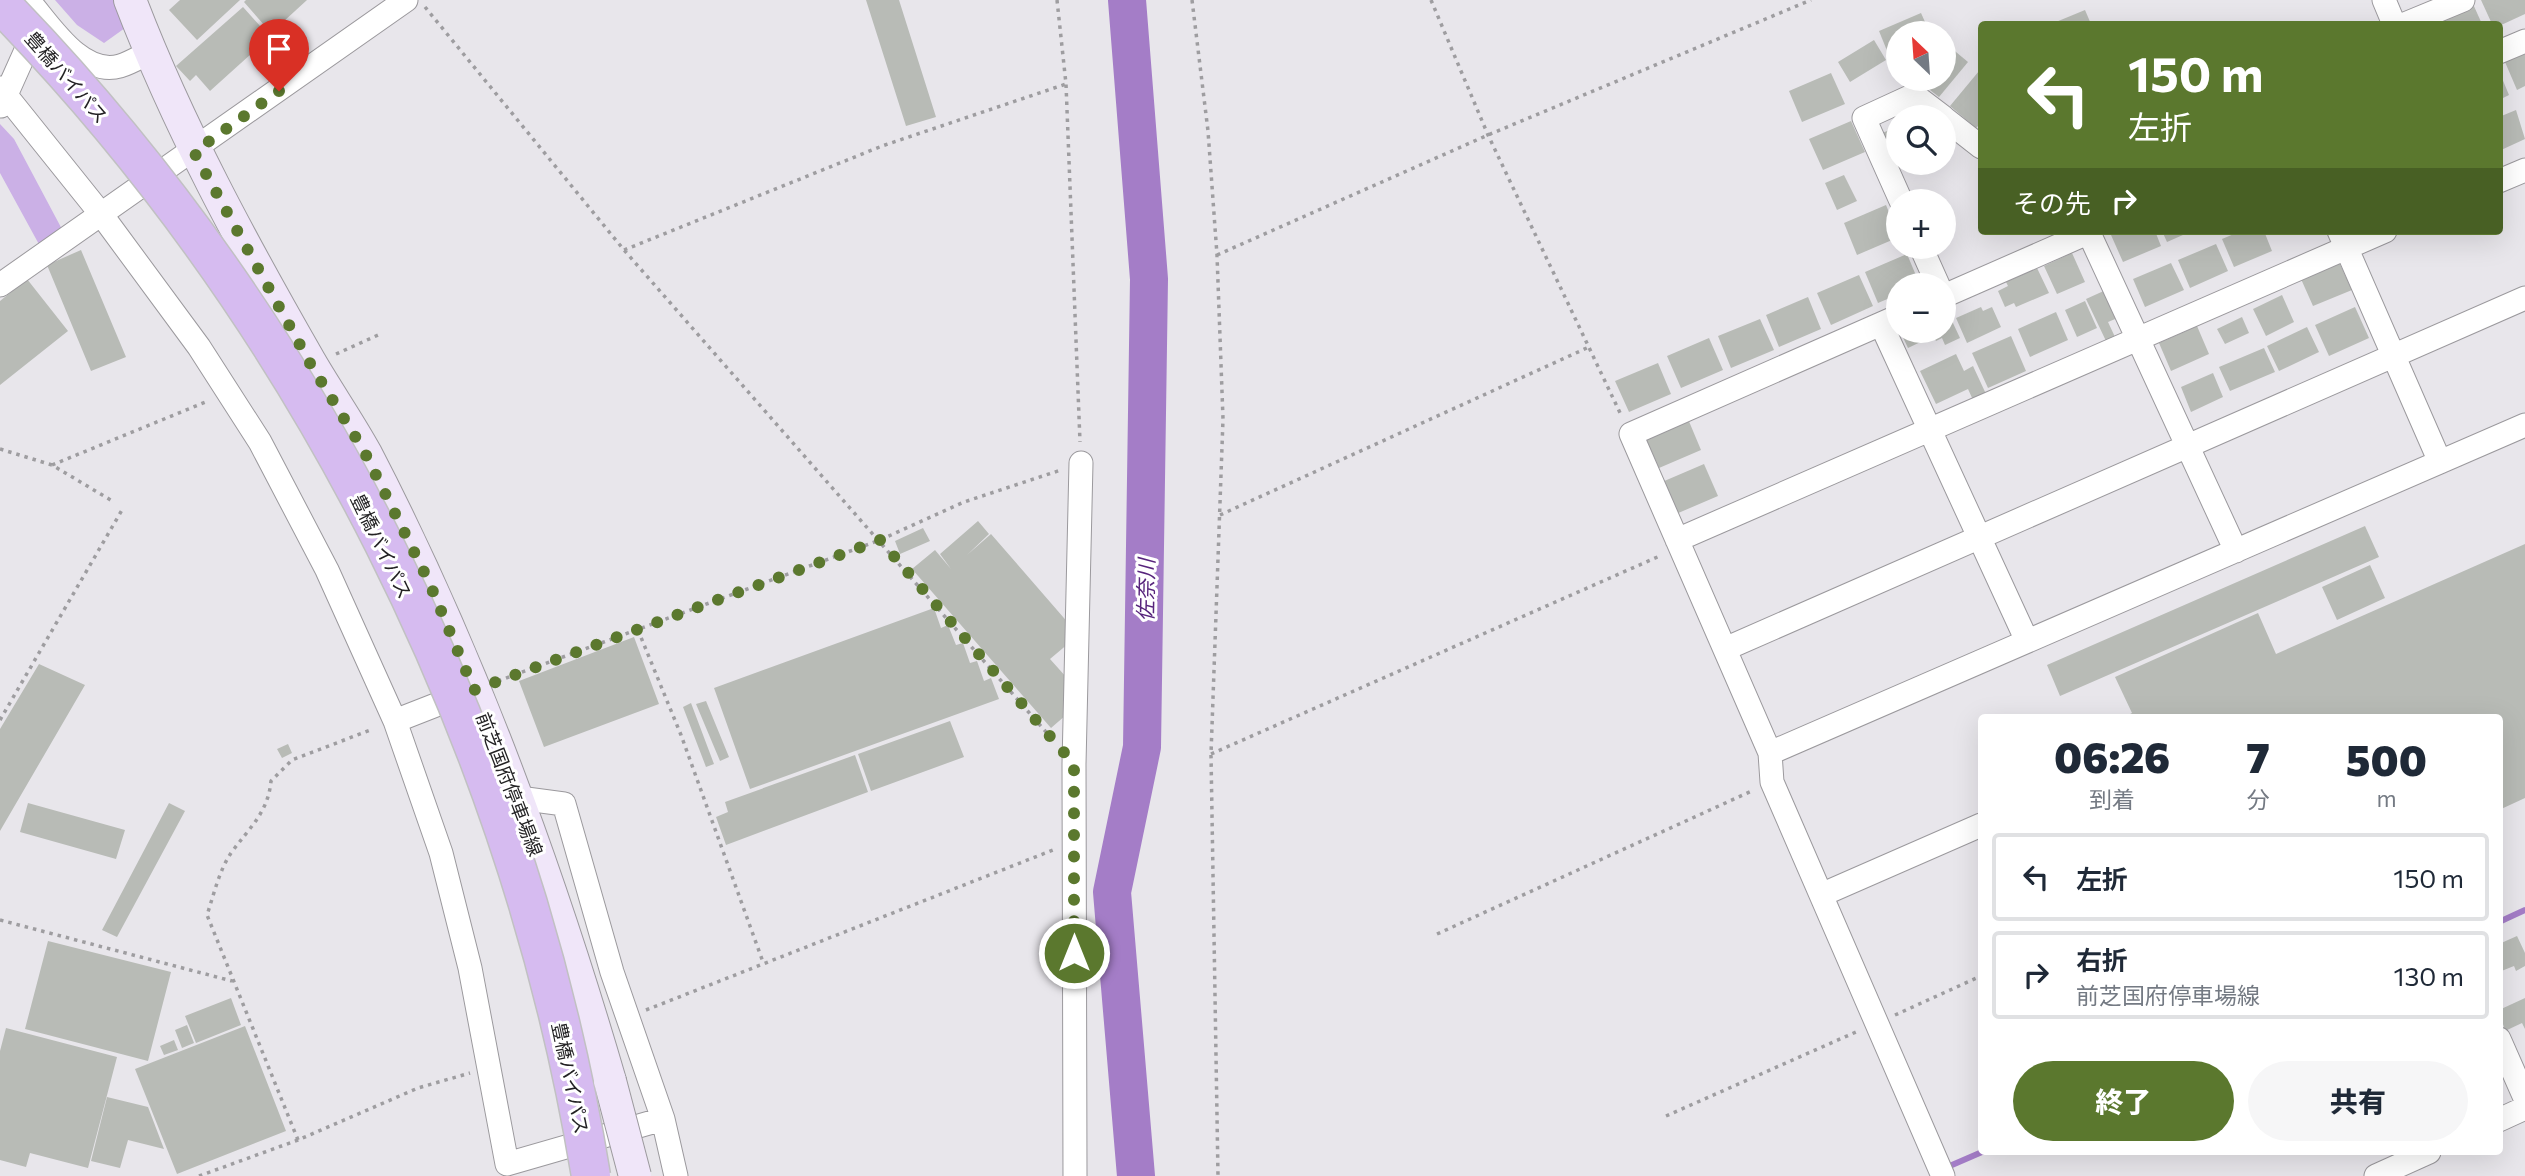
<!DOCTYPE html>
<html lang="ja">
<meta charset="utf-8">
<style>
body{margin:0;font-family:Commissioner,"Noto Sans JP",sans-serif;background:#f6f6f7;color:#1f2937;height:100vh;display:flex;flex-direction:column;font-size:26px;white-space:nowrap}
*{box-sizing:border-box;margin:0}
p{font-size:23px;color:#747a83}
.icon{flex:none;width:38px;height:38px;fill:none;stroke:currentColor;stroke-width:2;stroke-linecap:round;stroke-linejoin:round}
.map{position:relative;flex:1;overflow:hidden}
.side{position:absolute;left:1978px;top:714px;width:525px;height:441px;display:flex;flex-direction:column;background:#fff;border-radius:7px;box-shadow:0 7px 28px #0002}
.side>*{flex:none}
.guide{position:absolute;left:1978px;top:21px;width:525px;height:214px;border-radius:7px;box-shadow:0 7px 28px #0002;background:#5b782e;color:#fff;overflow:hidden}
.needle{width:46px;rotate:335deg}
.controls{position:absolute;left:1886px;top:21px;display:grid;gap:14px}
.controls a{display:grid;place-items:center;width:70px;height:70px;border-radius:50%;background:#fff;box-shadow:0 7px 28px #0002;font-size:35px}
.pin{position:absolute;display:grid;place-items:center;width:60px;height:60px;color:#fff;margin:-72px -30px;border-radius:50% 50% 50% 0;rotate:-45deg;box-shadow:0 0 7px #0007}
.pin .icon{rotate:45deg}
.me{position:absolute;width:77px;margin:-38px;rotate:0deg;stroke-linejoin:round;filter:drop-shadow(0 0 5px #0008)}
.turn{display:flex;align-items:center;gap:24px;height:147px;padding:0 35px;font-size:32px}
.turn .icon{width:91px;height:91px;stroke-width:2.5}
.turn b{display:block;font-size:49px;line-height:60px}
.then{display:flex;align-items:center;height:66px;padding:0 35px;background:#0003;gap:14px;font-size:26px}
.eta{display:flex;justify-content:space-evenly;align-items:center;height:119px;text-align:center}
.eta b{font-size:42px;font-weight:800;line-height:49px}
.cta{display:flex;gap:14px;margin-top:auto;padding:14px 35px}
.cta a{flex:1;height:80px;border-radius:42px;background:#5b782e;color:#fff;font-size:28px;font-weight:800;line-height:80px;text-align:center}
.cta a+a{background:#f6f6f7;color:#1f2937}
ul{padding:0;list-style:none}
li{display:flex;align-items:center;gap:21px;height:88px;margin:0 14px 10px;padding:0 21px;border:4px solid #e0e1e3;border-radius:7px}
li div{flex:1}
li b{display:block;font-size:26px}
li em{font-style:normal}
.map>svg:first-child{display:block}
</style>
<div class="map">
<svg width="2525" height="1176" viewBox="0 0 2525 1176">
<rect width="100%" height="100%" fill="#e8e6eb"/>
<!-- green -->
<path fill="#cbb0e6" d="M55,0H114L125,28L104,43L77,25Z
M0,124L14,139L64,233L41,248L0,173Z"/>
<g fill="none" stroke-linecap="round" stroke-linejoin="round">
<!-- stream -->
<path stroke="#a47dc7" stroke-width="6" d="M2499,922L2525,910
M1945,1168L1982,1152"/>
<!-- river -->
<path stroke="#a47dc7" stroke-width="38" d="M1127,0L1149,279L1142,747L1112,892L1136,1176"/>
</g>
<!-- building -->
<path fill="#b8bbb6" d="M180,0H240L197,40L169,10Z
M246,0H307L271,33L244,2Z
M866,0H899L936,117L906,126Z
M2481,0H2525V14L2499,26L2492,24Z
M2473,4L2482,24H2437L2435,21Z
M243,7L270,37L210,91L196,75L190,81L176,66Z
M2085,10L2091,24H2051Z
M1921,13L1930,33H1899V60L1892,63L1879,31Z
M1874,40L1886,60L1850,82L1838,62Z
M1944,42L1968,62L1939,97L1916,79H1944Z
M2525,53V86L2517,90L2505,62Z
M1979,71L1981,123L1976,128L1950,106Z
M2499,71L2509,95L2499,100Z
M1831,73L1845,104L1802,122L1789,91Z
M2516,110L2525,139L2499,151V117Z
M1851,121L1865,152L1823,170L1809,139Z
M1899,126V162L1894,165L1880,134Z
M1844,175L1857,201L1837,210L1825,183Z
M1886,205L1899,237L1857,255L1844,223Z
M2119,231H2155L2161,246L2123,262L2111,235Z
M2162,231H2192L2167,242Z
M2241,231H2264L2272,251L2234,267L2222,239Z
M2216,244L2228,271L2190,288L2178,260Z
M81,250L126,357L91,371L47,265Z
M2072,253L2085,282L2057,294L2044,266Z
M1907,254L1920,285H1899V294L1878,303L1865,272Z
M2339,262L2352,290L2313,306L2301,279Z
M2171,263L2184,290L2145,307L2133,279Z
M2037,268L2049,293L2016,307L2014,303L2005,307L1998,291L2008,286L2006,282Z
M1859,275L1873,306L1831,325L1817,293Z
M27,279L68,331L0,385V301Z
M2108,289L2120,317L2108,322L2115,337L2106,341L2086,299Z
M2282,295L2294,322L2266,336L2253,309Z
M1808,297L1821,329L1779,347L1766,315Z
M2085,301L2097,328L2077,337L2065,310Z
M1944,304L1960,338L1945,345L1942,338L1936,341L1933,336L1908,348L1900,331H1944Z
M1981,307L1983,311L1992,307L2001,327L1967,343L1956,318Z
M2355,307L2369,338L2329,356L2315,325Z
M2056,312L2068,340L2030,357L2018,329Z
M2242,317L2249,333L2225,344L2217,329Z
M1760,319L1774,350L1731,368L1718,336Z
M2197,326L2209,354L2171,371L2159,343Z
M2307,327L2319,352L2279,371L2267,346Z
M2011,336L2026,371L1988,388L1972,353Z
M1709,338L1723,370L1681,388L1667,356Z
M2264,348L2275,372L2230,391L2219,367Z
M1956,354L1964,371L1973,366L1986,394L1973,400L1968,389L1936,404L1920,371Z
M1658,363L1671,394L1629,412L1615,381Z
M2213,373L2223,397L2191,412L2181,387Z
M1688,419L1701,450L1659,468L1645,437Z
M1704,464L1718,496L1676,514L1662,482Z
M978,521L989,534L967,555L991,534L1070,625L1069,643L1050,659L1067,678L1066,715L1051,728L912,569L935,550L951,569L940,554Z
M2365,526L2379,557L2060,696L2047,665Z
M923,528L930,541L900,554L895,541Z
M2525,544V798L2499,810V718H2122L2132,713L2115,677L2258,613L2276,654Z
M2370,565L2385,598L2337,620L2322,587Z
M934,608L941,628L948,625L956,645L963,643L970,663L977,661L984,681L991,678L999,699L750,789L714,688Z
M634,637L659,704L544,747L519,681Z
M39,664L85,685L0,831V729Z
M706,701L729,757L720,761L696,704Z
M691,703L714,764L706,767L683,707Z
M950,721L964,757L871,791L858,754Z
M288,744L292,753L282,758L277,749Z
M855,755L868,792L726,845L716,817L728,812L725,802Z
M28,803L125,830L116,859L20,832Z
M169,803L185,811L117,937L102,930Z
M2517,936L2525,953V966L2516,971L2514,966L2499,972V944Z
M48,941L171,972L148,1061L25,1029Z
M231,998L241,1025L196,1043L185,1016Z
M2525,998V1029L2522,1023L2505,1031L2499,1010Z
M187,1025L194,1043L182,1048L175,1030Z
M245,1026L286,1131L177,1174L135,1069Z
M6,1028L117,1057L88,1168L30,1153L26,1167L0,1160V1051Z
M174,1040L178,1050L164,1055L160,1046Z
M107,1097L148,1107L164,1149L128,1140L120,1168L91,1161Z"/>
<g fill="none" stroke-linecap="round" stroke-linejoin="round">
<!-- minor casing -->
<g stroke="#9b999d" stroke-width="25">
<path id="minor" d="M28,0C49,24 81,77 120,66C130,63 140,57 150,52
M2384,0L2394,24
M2405,24L2463,0
M2499,52L2525,41
M0,88L101,214L199,347L260,442L327,570L395,721L441,853L470,968L507,1164L663,1119L612,972L564,804L519,798
M1,106L36,28
M1944,118L1981,147
M2499,181L2525,170
M1901,201L1864,118L1914,95L1943,117
M2088,231L2236,551
M2339,231L2440,462
M1921,247L1938,285
M0,285L406,0
M1944,296L2092,231
M1899,316L1631,434L1770,753L1772,782L1943,1176
M1881,324L2027,641
M1677,540L2385,231
M1725,649L2525,298
M395,721L464,694
M1770,753L2525,425
M1821,895L1981,825
M2499,1039L2525,1098
M663,1119L676,1176
M2499,1120L2525,1108
M1075,1176L1074,764L1081,463
M2376,1176L2429,1152"/>
</g>
<!-- secondary casing -->
<g stroke="#9b999d" stroke-width="34">
<path id="secondary" d="M130,0C178,126 243,245 310,362C328,393 349,423 366,454C470,654 547,865 610,1081"/>
</g>
<!-- path -->
<path stroke="#9e9da0" stroke-width="3.5" stroke-dasharray="3.5 5" stroke-linecap="butt" d="M1057,0L1066,84L1080,442
M1192,0L1208,131L1217,255L1223,419L1211,754L1218,1176
M1431,0L1488,135L1622,417
M425,7L624,250L1053,740
M624,250L882,146L1066,84
M1217,255L1488,135L1811,0
M336,354L378,335
M0,449L52,465L114,502
M52,465L208,401
M1220,515L1589,347
M638,630L681,735L763,962
M498,681L880,540L964,502L1061,470
M0,720L122,510
M1211,754L1662,555
M0,920L232,981
M1437,934L1754,790
M646,1010L1053,850
M1895,1015L1981,976
M1666,1116L1856,1032
M298,1140L207,915C214,894 219,871 231,853C249,828 268,813 271,781L292,760L373,729
M199,1176L298,1140L418,1088L470,1073"/>
<!-- minor -->
<use href="#minor" stroke="#fff" stroke-width="23"/>
<!-- secondary -->
<use href="#secondary" stroke="#f0e6f9" stroke-width="32"/>
<!-- secondary-bridge casing -->
<g stroke="#9b999d" stroke-width="34" stroke-linecap="butt">
<path id="secondary-bridge" d="M610,1081L635,1176"/>
</g>
<!-- trunk-bridge casing -->
<g stroke="#c1c1c2" stroke-width="41" stroke-linecap="butt">
<path id="trunk-bridge" d="M0,3C309,320 519,739 591,1176"/>
</g>
<!-- secondary-bridge -->
<use href="#secondary-bridge" stroke="#f0e6f9" stroke-width="32"/>
<!-- trunk-bridge -->
<use href="#trunk-bridge" stroke="#d6bbf0" stroke-width="38"/>
</g>
<g fill="none" stroke-linecap="round" stroke-linejoin="round">
<!-- route -->
<path stroke="#5b782e" stroke-width="12" stroke-dasharray="0 21.6" d="M279,91L194,152L311,365L364,451L429,582L474,690L880,540L1074,764V953"/>
</g>
<g text-anchor="middle" dominant-baseline="central" stroke-width="6" stroke-linejoin="round" paint-order="stroke">
<!-- street labels -->
<g font-size="19" fill="#232224" stroke="#fff">
<text transform="translate(67 77) rotate(49)">豊橋バイパス</text>
<text transform="translate(382 546) rotate(64)">豊橋バイパス</text>
<text transform="translate(510 784) rotate(69)">前芝国府停車場線</text>
<text transform="translate(571 1078) rotate(78)">豊橋バイパス</text>
</g>
<!-- water labels -->
<g font-size="21" font-style="italic" fill="#57247c" stroke="#fff">
<text transform="translate(1145 590) rotate(-89)">佐奈川</text>
</g>
</g>
</svg>
<div class="controls">
<a><svg class="needle" viewBox="-14 -14 28 28"><path d="M0-13l5 13h-10z" fill="#e53935"/><path d="M0 13l5-13h-10z" fill="#747a83"/></svg></a>
<a><svg class="icon" aria-label="search" viewBox="0 0 24 24"><circle cx="10" cy="10" r="6"/><path d="M15 15l6 6"/></svg></a>
<a>+</a>
<a>−</a>
</div>
<div class="pin" style="left:279px;top:91px;background:#d93025"><svg class="icon" aria-label="arrive" viewBox="0 0 24 24"><path d="M6 21V4h12l-3 4 3 4H6"/></svg></div>
<svg class="me" style="left:1074px;top:953px" viewBox="-20 -20 40 40"><circle r="17" fill="#5b782e" stroke="#fff" stroke-width="3"/><path d="M0-11L8 9 0 5-8 9z" fill="#fff"/></svg>
<div class="guide">
<div class="turn"><svg class="icon" aria-label="left" viewBox="0 0 24 24"><path d="M17 20v-9H6M10 6l-5 5 5 5"/></svg><div><b>150 m</b>左折</div></div>
<div class="then">その先<svg class="icon" aria-label="right" viewBox="0 0 24 24"><path d="M7 20v-9h11M14 6l5 5-5 5"/></svg></div>
</div>
<section class="side">
<div class="eta">
<div><b>06:26</b><p>到着</p></div>
<div><b>7</b><p>分</p></div>
<div><b>500</b><p>m</p></div>
</div>
<ul>
<li><svg class="icon" aria-label="left" viewBox="0 0 24 24"><path d="M17 20v-9H6M10 6l-5 5 5 5"/></svg><div><b>左折</b></div><em>150 m</em></li>
<li><svg class="icon" aria-label="right" viewBox="0 0 24 24"><path d="M7 20v-9h11M14 6l5 5-5 5"/></svg><div><b>右折</b><p>前芝国府停車場線</p></div><em>130 m</em></li>
</ul>
<div class="cta"><a>終了</a><a>共有</a></div>
</section>
</div>
